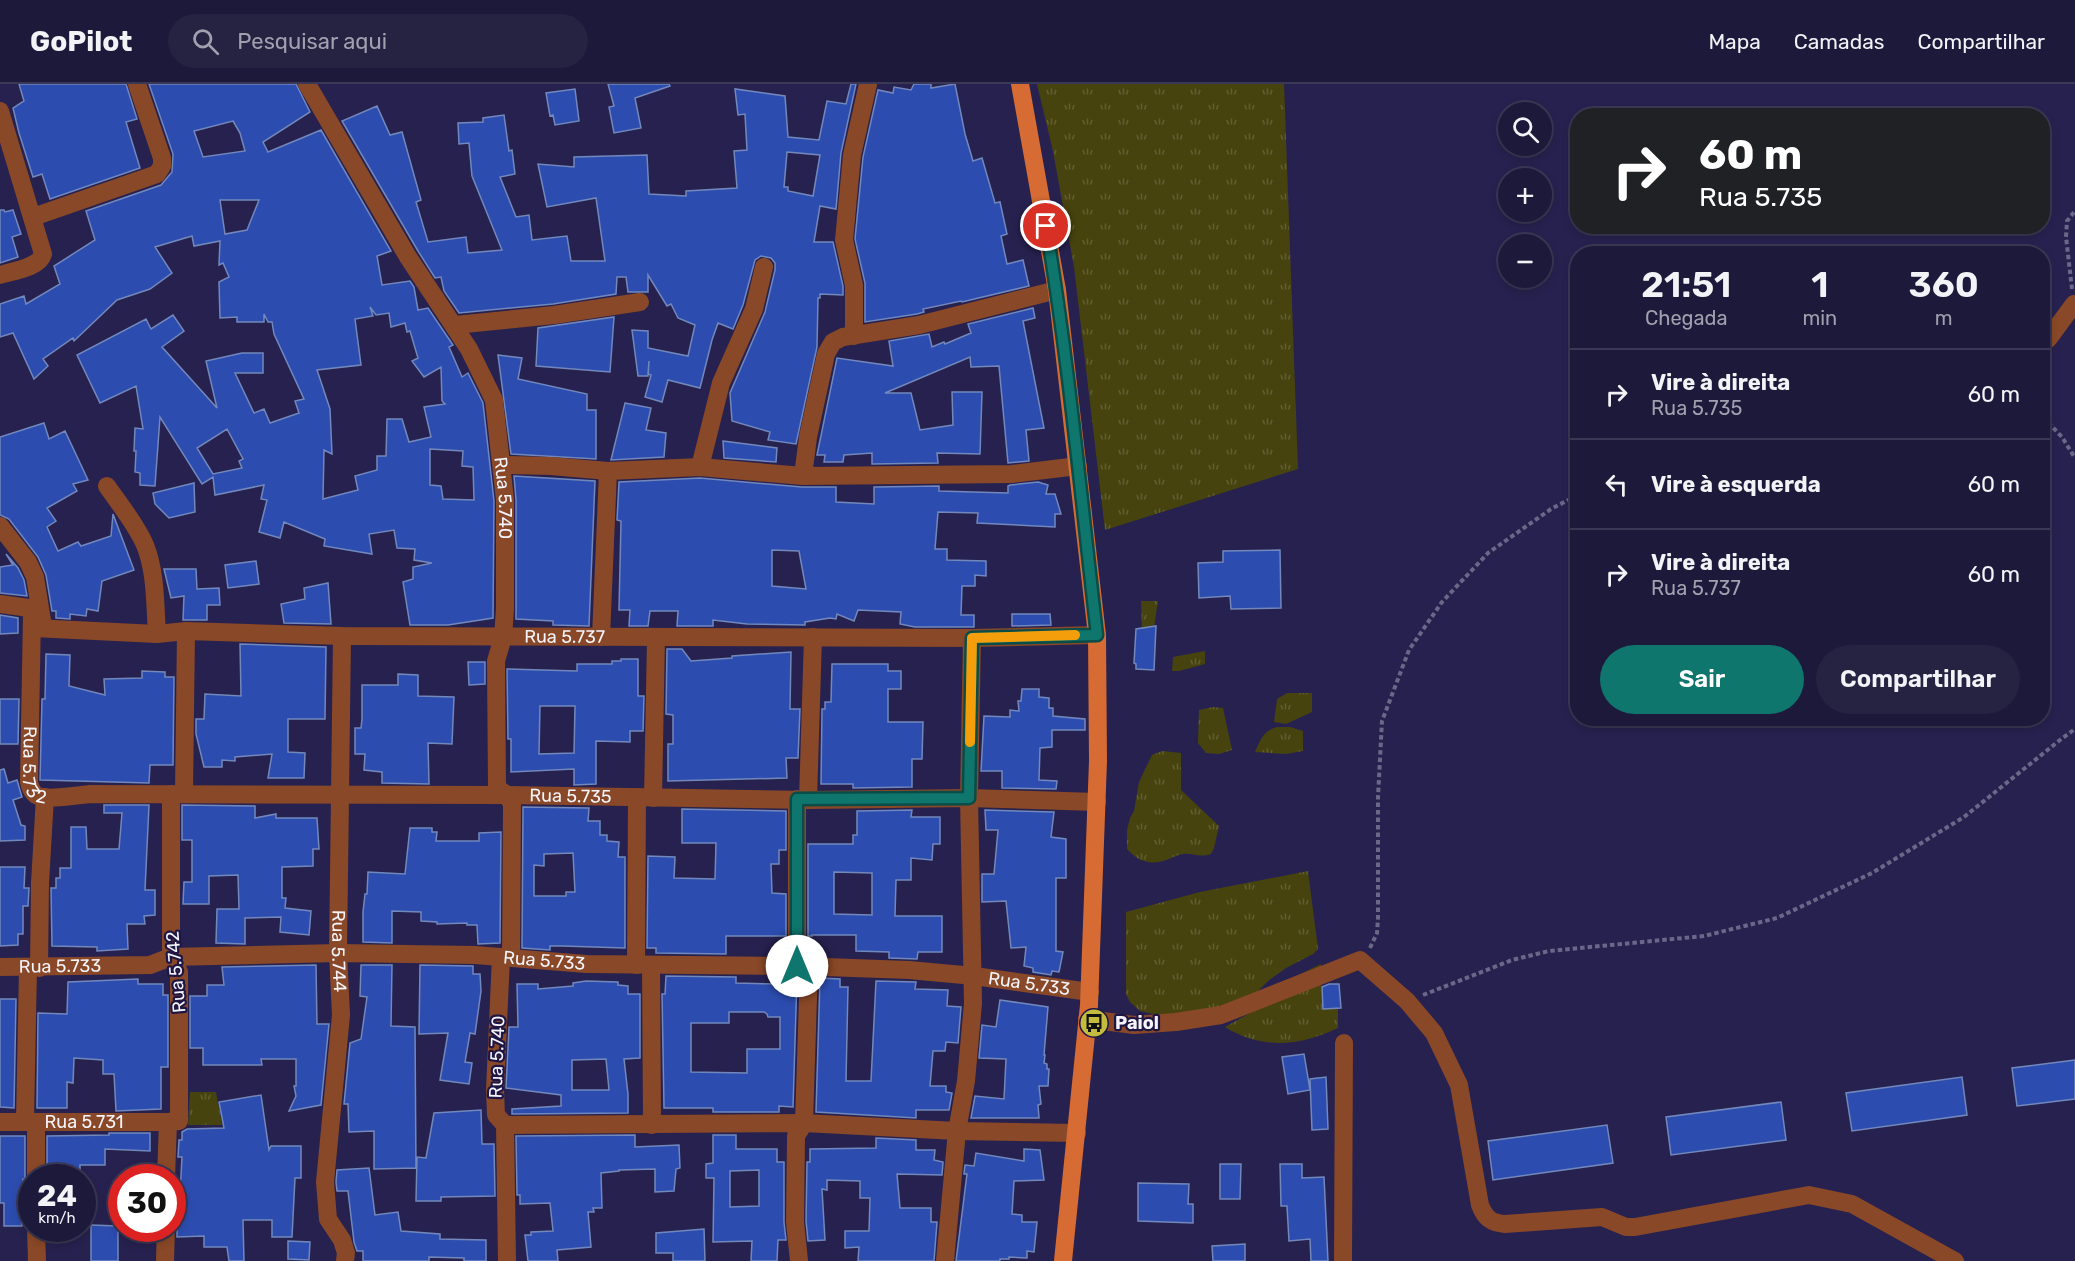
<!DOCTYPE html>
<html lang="pt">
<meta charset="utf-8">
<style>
body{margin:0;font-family:Rubik,sans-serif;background:#252242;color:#f1f3f6;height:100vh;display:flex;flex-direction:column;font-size:22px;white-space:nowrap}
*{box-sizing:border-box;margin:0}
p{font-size:20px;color:#a0a0af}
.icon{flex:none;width:33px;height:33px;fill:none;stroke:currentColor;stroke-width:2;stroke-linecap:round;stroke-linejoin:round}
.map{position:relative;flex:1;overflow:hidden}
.panel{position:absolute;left:1570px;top:162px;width:480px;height:480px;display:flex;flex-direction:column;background:#1d193b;border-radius:24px;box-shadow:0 3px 9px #0003,0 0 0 2px #3b3855}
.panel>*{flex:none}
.hud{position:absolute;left:1570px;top:24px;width:480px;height:126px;border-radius:24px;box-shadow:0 3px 9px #0003,0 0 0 2px #3b3855;background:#202124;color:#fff;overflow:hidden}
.fabs{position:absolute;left:1498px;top:18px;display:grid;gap:12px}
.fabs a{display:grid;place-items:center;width:54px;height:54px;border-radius:50%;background:#1d193b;box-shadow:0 3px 9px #0003,0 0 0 2px #3b3855;font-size:30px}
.speed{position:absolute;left:18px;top:1080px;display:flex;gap:12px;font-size:30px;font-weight:700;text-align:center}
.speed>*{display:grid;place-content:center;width:78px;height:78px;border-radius:50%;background:#1d193b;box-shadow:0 3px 9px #0003,0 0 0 2px #3b3855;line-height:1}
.speed small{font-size:15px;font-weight:400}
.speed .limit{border:9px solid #d22;background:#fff;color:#111}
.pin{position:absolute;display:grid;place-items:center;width:51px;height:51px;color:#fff;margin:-26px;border:3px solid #fff;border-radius:50%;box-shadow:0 2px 6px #0007}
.me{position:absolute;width:66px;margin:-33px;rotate:0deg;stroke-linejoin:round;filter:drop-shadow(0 0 4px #0008)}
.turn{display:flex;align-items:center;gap:21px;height:126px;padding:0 30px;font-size:27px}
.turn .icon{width:78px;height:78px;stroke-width:2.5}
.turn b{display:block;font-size:42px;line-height:51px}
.eta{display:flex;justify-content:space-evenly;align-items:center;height:102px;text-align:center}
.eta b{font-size:36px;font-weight:600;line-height:42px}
.primary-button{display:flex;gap:12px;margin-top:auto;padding:12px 30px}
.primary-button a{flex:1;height:69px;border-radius:36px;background:#0f766e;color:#fff;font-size:24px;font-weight:600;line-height:69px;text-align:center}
.primary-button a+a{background:#252242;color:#f1f3f6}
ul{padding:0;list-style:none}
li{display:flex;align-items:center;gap:18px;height:90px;padding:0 30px;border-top:2px solid #3b3855}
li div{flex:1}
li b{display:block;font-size:22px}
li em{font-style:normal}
header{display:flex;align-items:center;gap:36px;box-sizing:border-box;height:84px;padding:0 30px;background:#1d193b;border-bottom:2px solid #3b3855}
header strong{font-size:28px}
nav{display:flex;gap:33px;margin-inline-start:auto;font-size:21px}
.search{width:420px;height:54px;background:#252242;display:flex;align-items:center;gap:15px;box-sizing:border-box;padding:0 21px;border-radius:33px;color:#a0a0af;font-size:22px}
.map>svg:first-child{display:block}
</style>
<header>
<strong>GoPilot</strong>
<div class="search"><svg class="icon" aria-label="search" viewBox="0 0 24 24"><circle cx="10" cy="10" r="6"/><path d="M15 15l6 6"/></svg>Pesquisar aqui</div>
<nav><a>Mapa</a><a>Camadas</a><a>Compartilhar</a></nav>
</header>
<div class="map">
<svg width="2075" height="1177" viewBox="0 0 2075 1177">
<defs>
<pattern id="grass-tufts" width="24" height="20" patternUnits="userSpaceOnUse" patternTransform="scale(1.5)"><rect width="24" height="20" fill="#46430e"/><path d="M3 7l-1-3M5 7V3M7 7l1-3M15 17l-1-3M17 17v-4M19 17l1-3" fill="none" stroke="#615f32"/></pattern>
</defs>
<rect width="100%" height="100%" fill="#27214f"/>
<!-- grass -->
<path fill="url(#grass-tufts)" d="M1037,0H1284L1298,385L1105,446L1074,183L1053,67Z
M1141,517H1158L1153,549L1142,550Z
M1205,567V580L1179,587H1172L1173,573Z
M1287,609H1312V628L1286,640L1274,638L1277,615Z
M1213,623L1223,624L1232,666L1219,670L1206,669L1198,659L1199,626Z
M1277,643H1290L1303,647V667L1286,670L1255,668C1260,656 1264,646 1277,643Z
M1162,667L1181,669V706L1219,742L1214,764L1211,770C1200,774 1193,769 1183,770C1177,771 1174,773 1169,775C1152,782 1138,778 1127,765V746L1130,734L1134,727L1139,698L1152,671Z
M1308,787L1318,865L1313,870L1286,884L1268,897L1254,911L1181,936L1140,927L1130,918L1126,910V828L1200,808Z
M1321,880L1322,925H1338V944C1300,962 1262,966 1225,943L1259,924L1288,896Z
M190,1008H216L222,1041H188Z"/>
<!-- building -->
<path fill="#2c4daf" stroke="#7288bc" stroke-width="1.5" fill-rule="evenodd" d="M19,0H126L137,35L126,38L140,84L50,115L42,90L33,93L19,49L13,24L24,17Z
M149,0H296L310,28L263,58L268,68L321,46L391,167L377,172L382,201L410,197L414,203L418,226L428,224L453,261L449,263L462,293L468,289L483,319L494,417L493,534L448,541H410L403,498L413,495V483L432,479L414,476L415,465L397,464L394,446L369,450L372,470L324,462L325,455L284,438L280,454L259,448L267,416L261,415L264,401L215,411L213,393L202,400L160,333L155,402L140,401V389L135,388L136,367H134L135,344L143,345L136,302L100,319L77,271L146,235L151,245L173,231L184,247L162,263L217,324L206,277L242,269H263V289H235L254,329L264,325L270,339L299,329L295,317L304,315L274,250L272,238H268L264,230V238H237V233L220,234L219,198L229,193L223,179L219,181L220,157L194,162L192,152L155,163L172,189L150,205L117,216L74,257L73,254L43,275L48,282L34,295L13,249L0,253V220L24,212L26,220L60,200L54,182L95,156L86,127L161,101L172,88L173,70ZM233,37L240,49L245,67L203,73L194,47ZM220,116H259L247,146L225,150ZM370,223L376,231L389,229L391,243L405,239L407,248L410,247L418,274L412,277L424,293L441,283L442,317L445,320L424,323L431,353L409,358L402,335H387L386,372H377V386L355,392L358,406L323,415L324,366L332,370L330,325L317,286L361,281L355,235L373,232ZM227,345L243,375L239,377L242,384L213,390L197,364ZM430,365L463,367L462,382L473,383L474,416L443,415L441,402L430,401Z
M608,0H669L670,2L635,14L641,44L614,49L609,23L614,22Z
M851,0H856L841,69L836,125L820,122L814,158H833L843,202V211L820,210V214H818L817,263L796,360L768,356L770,348L732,337L730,309L765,228L775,186V179L771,174L761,172L755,176L743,221L733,245L718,239L712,256L700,304L668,296L662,318L645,313L651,291L648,290L649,277L648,292H638L632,246L648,247V264L688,272L695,241L678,234L671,220L667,222L648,191V208H628L626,193H617L616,210L553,220L459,229L444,207L441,193L435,194L418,167L342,37L377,22L390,51L402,48L421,116L416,118L428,158L466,153L468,169L502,166L472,92L469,59L459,60L458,39L483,38V34L504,31L509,67L512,66L515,90L500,93L516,133L529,131L532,156L567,152L571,177H605L596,114L547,123L538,80L574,83V73L647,71L649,110L686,112V107L737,104L734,67L747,66L745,30L738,31L735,5L785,12L788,53L819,56L827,17L846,20ZM787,68L820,71L813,112L788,107V103H784Z
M914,0H931V4L955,0L965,50L973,77L982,74L995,119L1000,118L1007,150L1001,152L1007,180L1023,176L1029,202L962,218L961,217L923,225L924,228L917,230L865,238V199L855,155L863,73L878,6L893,9L894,3L911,6Z
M575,5L579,37L555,41L553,31L550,32L546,9Z
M0,126H4L5,128L13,126L21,150L12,153L18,173L0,179Z
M1033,224L1035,234L1023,237L1044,344L1026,346L1029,377L1008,379L999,282L971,283L970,273L885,309H911L920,346L953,341L952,308H982L980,370L937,369L938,379L872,380V369L844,371L843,378H824L825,371H817L837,274L893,282L889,257L929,250L932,263L944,258L945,260L971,249L968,240Z
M614,233L610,288L536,282L538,244Z
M498,271L522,274L518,295L587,310V326H596V375L511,370Z
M625,319L651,324L646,346L666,349L664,373L611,376Z
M44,339L49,355L65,347L88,396L73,400L77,407L47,424L56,437L47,443L58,467L78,458L81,462L111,452L113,430L134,486L102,497L98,527L87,525L86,532L70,530V535L56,534V527H52L46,491L38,473L9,435L0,431V353Z
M723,357L777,364L776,378L724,374Z
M514,392L595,397L589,542L553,541V537L516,535V416Z
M700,394L802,403H836V418L874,420V403L939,402V407L1008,409V402L1010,401L1038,398L1048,401L1046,410H1055L1061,430H1055V443L977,439L978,429L938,428L935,465H947V476L986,477V492L975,491V502H962L961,531H974V543H915L900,540L901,528L858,526L854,537L837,530L836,535L830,534L805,538V541L747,540L713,536V542H677L678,527H650L648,542H629L630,526H619L621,437L617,436L619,398ZM772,466L799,467L806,505L772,502Z
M194,399L195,428L169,434L155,420L153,409Z
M1280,466L1281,524L1231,525L1230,512L1199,514L1198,479L1223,478V467Z
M6,470L18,484L24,496L27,512L0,509V483L13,481Z
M256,477L259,500L228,504L225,481Z
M164,485H196L197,505L219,504L220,521H207V536H183L184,512L171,514Z
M328,499L331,540L284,539L281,520L305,515L304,504Z
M1012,530H1050L1051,541L1012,542Z
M0,531L18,534V549L0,550Z
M1156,542L1154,586L1136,585V580L1134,579L1136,545Z
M240,560L326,563L325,635H288V668L305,669L304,694H268L272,670L235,673V677L222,676V683H204L196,650V635H204L205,610L241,612Z
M667,565H682L691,577L732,574V572L791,568L790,625H800L798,674H786L787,694L668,697V660H673V631L666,630Z
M46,570L70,571L69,602L105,611L104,595L142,594V587L165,588V593H174L173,681H150L149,699L40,696L42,615H45Z
M621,575H638V612H644L643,647H630V658L596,657V700L574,701V685L511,688V655H508L507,585L577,587V580H612V577H621ZM540,622H575L574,669L539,670Z
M468,578H485V600L469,601Z
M832,580H888V587H901V605H888V638H923L922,675H912V703L853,704V700H821L822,625H825V618H831Z
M398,590L418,591V612L454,613L452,660L428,659L429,700L382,699V688L364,686L365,670H355V644H361L362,635V601H398Z
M1022,605H1039V613L1049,614V624H1053V632L1085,635V646H1052V663L1040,664L1039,696L1057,697L1056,705L1002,704V687H981L984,632L1010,633V626L1019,627L1018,617H1021Z
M0,615H19L18,660H0Z
M4,685L8,699L17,696L22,713L13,716L21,741L25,742V756L0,757V686Z
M104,721H149L145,806H155V831L144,832L145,840H127L128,865L97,867V863L52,862L51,804H56V794H60V784H71V743H86L87,765H119L122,729H104Z
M182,721L255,722V734L276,730V734H317L319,765H313V782L282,783V814H286L285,824L311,827L309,851L280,848L281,833L245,834V860L216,859L217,825H239L238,791L209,792V820H183L184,798H192V756H182Z
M523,723L589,724L588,737H600V751H607V757L619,758L618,773H625V864L562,862H550V866L522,864ZM573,769L575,808H566V812H534V781L544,782V770Z
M682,725L786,727V766H779V780H771L772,809L786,810V852H726V870L656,869V864H647L648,772L675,773L674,794L715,795L716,759H682Z
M912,726L911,733H940V760H933L932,776L911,774V796H896L895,832H942V868H918L917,875L889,874V868L856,867V851H812V852H808V760H853V751H857V727ZM834,788L872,789V831L834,830Z
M985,726L1054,728L1051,753L1066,755V794H1056V867L1063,868L1059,888L1052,887L1051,891L1033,888V884L1024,882L1026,863L1011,864L1006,817L982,818V790H994L998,746H986Z
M410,744H432V748H437L436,757H479V749L501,748L500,859L478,860L477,841H467V839L437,840V838L421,837V828L392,827V859L363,858V828L365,810H367L368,788L405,790Z
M0,783H25L24,804H29L28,822H23V850H18V861L0,862Z
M316,881L317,940H329L321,1021L289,1027L296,1012L294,1002H296V975H261L262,981H203V964H190V912H207V901H224L222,883Z
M361,881H392L391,942L415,943L416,1084L374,1085V1047L349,1048L348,1020H344L350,959L361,955L367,913L360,912Z
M420,881L473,882V890H480L481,907L475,950L470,949L465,978L472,979L469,1000L440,996L448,949L419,950Z
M666,892L736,893V899L777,900V893H797L793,1023L779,1022V1028H713V1024H664L662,910H665ZM729,928H764L767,930L768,933H780V965H747V989L691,988V939H729Z
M820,894L840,895V903H848L846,997H871L876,897L916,898L915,905L948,906L947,922L961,923L958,959L946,958L945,967H933L930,1002H946V1008L952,1009L949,1026H916V1034L816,1028Z
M138,895V900H163V911H168V983H161V1025L116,1027L114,990H103V976L74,974L73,999L67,998V1024H37L38,929L67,930L68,898Z
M586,897L618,898V901L628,902V910H640V974L624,975L628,1010V1029L512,1030V1025L561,1022V1011L506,1004L509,943H518L517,900H538V905L573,902V899ZM606,975L609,1006H572V976Z
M1329,900H1339L1341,924L1323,925L1322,903Z
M0,915H16L14,1024L0,1023Z
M1000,916L1048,923L1044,971H1045L1044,979L1047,980V985H1049L1048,1002H1039L1041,1020L1038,1021L1039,1034H971L975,1012L1004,1015L1006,975L979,974L982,941L996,943Z
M1304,970L1310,1006L1288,1010L1282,973Z
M2075,976V1015L2017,1022L2012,984Z
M1326,993L1328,1045L1312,1046L1310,995Z
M1962,993L1967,1031L1852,1047L1846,1009Z
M261,1011L269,1066L271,1062H301V1094H295L292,1153H272V1136H243L244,1177H229L227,1163H204V1152L177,1153V1144L174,1129H179L182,1073H178L179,1056H182V1048L187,1045L224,1044L219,1018Z
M1781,1018L1786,1056L1671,1071L1666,1033Z
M481,1026L482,1060H494L495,1112L441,1113V1117H416L417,1073L426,1074L434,1029Z
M1607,1041L1613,1079L1493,1096L1488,1057Z
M109,1049H150V1067L105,1065V1081H80V1094H47V1052L109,1051Z
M635,1051V1063L679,1061L680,1084L676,1085L674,1107L655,1108V1085L619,1086V1087L601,1089L602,1124H593L594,1128H588L591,1163L557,1166L558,1177H528L525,1151H531V1148L553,1147L550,1119L520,1120V1111H517L516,1052Z
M713,1051H736V1065H777V1078H784V1138L786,1156H778L777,1177H751L752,1157L713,1158L714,1094H706V1080L713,1079ZM759,1086V1122L730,1123V1087Z
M0,1052H25V1095H23L22,1142H4V1119H0Z
M876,1054L916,1056V1066H935L934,1076L943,1078L942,1091L897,1090L900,1124H931V1138H937L934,1177H858L859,1163L845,1164V1147H869L870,1114H860V1097L827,1096V1106L822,1105L825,1156L808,1157L806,1137L807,1078H810V1065L876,1064Z
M1024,1065L1040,1066L1044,1096L1014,1097L1012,1130L1022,1131V1138H1037L1034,1168L1027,1167V1174L1009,1173V1175H1000V1177H956L967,1090H964L965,1081L974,1082L976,1069L1024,1077Z
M1220,1080H1241L1240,1115H1220Z
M1280,1080H1302V1094L1324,1093L1328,1177H1311L1310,1155L1289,1157L1287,1122H1281Z
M369,1084L375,1131L398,1128L401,1147L440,1150V1155L486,1156V1177H464V1174L429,1173V1177H363V1167H357L354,1158L348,1107H337L336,1098L337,1086Z
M1138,1099L1189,1100L1188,1120H1193V1139L1138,1137Z
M91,1141L118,1142V1177H91Z
M704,1145L705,1177H673V1169H656V1149Z
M288,1157L310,1158L309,1176L288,1175Z
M1245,1160V1177H1213L1212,1162Z"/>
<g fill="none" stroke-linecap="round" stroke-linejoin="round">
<!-- path -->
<path stroke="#6b6788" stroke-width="4" stroke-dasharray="4.5 3" stroke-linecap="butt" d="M2072,205L2066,153L2067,137L2075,127
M2043,333L2062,353L2075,374
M1370,864L1377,849L1378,834V713L1382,637L1409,566L1442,518L1488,469L1551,425L1578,411
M1423,911L1512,876L1549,867L1704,852L1777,834L1872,789L1964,733L2060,656L2075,645"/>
<!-- minor -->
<g stroke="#894827" stroke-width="18">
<path id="s1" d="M307,0L408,173L469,265L494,316L505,416V525L503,553L496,577L497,704L507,711L512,720L511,874"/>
<path d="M0,27L43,170C39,184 13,187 0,191"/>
<path d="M33,133L157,90L162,82V74L137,0"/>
<path d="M455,241L554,231L640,218"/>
<path d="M854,252V201L844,156L852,71L868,0"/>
<path d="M2043,259L2049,254L2074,220"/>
<path d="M503,381L551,382L608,387L700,383L803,392L1012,390L1078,382"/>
<path d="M700,383L721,299L754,225L764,183"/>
<path d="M803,392L808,353L826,270L833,258L843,253L919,241L1057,206"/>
<path d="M107,402C120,421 136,440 145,461C156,488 155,521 157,550"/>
<path d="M0,442L28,478L35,493L43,543"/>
<path id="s2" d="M0,520L29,524L32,531L29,698C30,703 32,708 36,711C45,717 78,711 90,710L507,711L808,716L969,714L1097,718"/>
<path id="s3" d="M33,544L157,550L186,547L342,552L972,554L1097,551"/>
<path id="s4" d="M342,552L338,869L341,931L325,1098L328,1135L342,1156L346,1169L345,1177"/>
<path d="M601,553L608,387"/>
<path d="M184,710L186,547"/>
<path d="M653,714L656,554"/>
<path d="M797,715V882"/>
<path d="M808,716L813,553"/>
<path d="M501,873L495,1006L496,1031L505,1041L507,1177"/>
<path d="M636,881L637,713"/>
<path d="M651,881L652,1041"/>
<path id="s5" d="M0,883L150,881L171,873L338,869L475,871L586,880L797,882L909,886L974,892L1090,908"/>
<path d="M39,884L40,799L45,713"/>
<path d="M1087,935L1134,941L1176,938L1221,931L1360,876L1407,917L1434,949L1459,1001L1480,1121C1485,1134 1491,1139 1505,1140L1602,1133L1626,1143H1635L1809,1111L1852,1120L1955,1177"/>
<path d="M25,1037L28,884"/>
<path id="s6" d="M0,1038H168"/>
<path d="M36,1039V1094"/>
<path d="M505,1041L804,1039L957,1047L1077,1049"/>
<path d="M166,1094L168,1038L179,1037V888L171,873V710"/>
<path d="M36,1144L37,1177"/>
<path d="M165,1177L166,1144"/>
<path d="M799,1177L795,1138L796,1052L804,1039L809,882"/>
<path d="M945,1177L957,1047L966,997L973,919L969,714L972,554"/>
<path d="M1343,1177L1344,959"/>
</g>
<!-- major -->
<path stroke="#d66b33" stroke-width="18" d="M1020,0L1057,206L1097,551L1098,677L1089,921L1063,1177"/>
</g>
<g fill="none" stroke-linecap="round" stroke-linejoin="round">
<!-- route casing -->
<g stroke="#0a4d48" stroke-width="15">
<path id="route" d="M797,882V715L969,714L972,554L1097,551C1081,414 1069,278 1046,142"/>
</g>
<!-- route -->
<use href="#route" stroke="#0f766e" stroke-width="10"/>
<!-- slow -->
<path stroke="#f59e0b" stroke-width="10" d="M970,658L972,554L1075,551"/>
</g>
<!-- icons -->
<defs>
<g id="bus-disc" transform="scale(1.5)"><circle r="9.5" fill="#c4bc3e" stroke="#1e1644"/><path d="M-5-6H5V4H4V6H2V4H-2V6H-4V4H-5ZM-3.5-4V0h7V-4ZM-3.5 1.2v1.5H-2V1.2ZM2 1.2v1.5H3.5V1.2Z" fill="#111"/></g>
</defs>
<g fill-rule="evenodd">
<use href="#bus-disc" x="1094" y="939"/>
</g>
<g text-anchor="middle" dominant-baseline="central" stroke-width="4.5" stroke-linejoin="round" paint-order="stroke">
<!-- street labels -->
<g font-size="18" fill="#f4f4fa" stroke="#1e1644">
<text stroke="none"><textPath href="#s1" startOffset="466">Rua 5.740</textPath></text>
<text stroke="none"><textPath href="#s3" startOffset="532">Rua 5.737</textPath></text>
<text stroke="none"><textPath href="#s2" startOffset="189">Rua 5.732</textPath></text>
<text stroke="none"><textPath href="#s2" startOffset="754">Rua 5.735</textPath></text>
<text stroke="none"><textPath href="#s4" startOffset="315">Rua 5.744</textPath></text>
<text stroke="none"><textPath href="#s5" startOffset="546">Rua 5.733</textPath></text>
<text stroke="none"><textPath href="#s5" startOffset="60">Rua 5.733</textPath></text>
<text transform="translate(176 888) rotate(-95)">Rua 5.742</text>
<text stroke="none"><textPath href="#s5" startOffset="1032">Rua 5.733</textPath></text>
<text transform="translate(497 973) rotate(-88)">Rua 5.740</text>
<text stroke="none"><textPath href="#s6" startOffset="84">Rua 5.731</textPath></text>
</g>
<!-- poi labels -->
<g font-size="18" font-weight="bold" fill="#f4f4fa" stroke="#1e1644" text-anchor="start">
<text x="1115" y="939">Paiol</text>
</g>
</g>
</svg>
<div class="fabs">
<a><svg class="icon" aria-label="search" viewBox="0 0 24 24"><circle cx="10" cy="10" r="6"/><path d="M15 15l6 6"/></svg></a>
<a>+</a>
<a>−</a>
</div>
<div class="speed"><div>24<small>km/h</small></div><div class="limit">30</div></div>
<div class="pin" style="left:1046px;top:142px;background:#d93025"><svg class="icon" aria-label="arrive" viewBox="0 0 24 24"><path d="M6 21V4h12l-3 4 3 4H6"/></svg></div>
<svg class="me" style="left:797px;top:882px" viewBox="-20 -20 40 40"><circle r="19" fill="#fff"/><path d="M0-13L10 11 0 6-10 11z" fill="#0f766e"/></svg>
<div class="hud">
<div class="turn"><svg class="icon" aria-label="right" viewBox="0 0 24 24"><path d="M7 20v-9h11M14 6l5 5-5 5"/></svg><div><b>60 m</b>Rua 5.735</div></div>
</div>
<section class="panel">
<div class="eta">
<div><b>21:51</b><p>Chegada</p></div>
<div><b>1</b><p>min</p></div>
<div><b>360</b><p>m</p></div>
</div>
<ul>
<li><svg class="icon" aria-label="right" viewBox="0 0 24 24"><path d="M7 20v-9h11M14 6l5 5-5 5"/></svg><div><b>Vire à direita</b><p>Rua 5.735</p></div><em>60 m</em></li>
<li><svg class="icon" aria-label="left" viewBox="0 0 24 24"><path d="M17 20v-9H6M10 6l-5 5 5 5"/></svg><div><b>Vire à esquerda</b></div><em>60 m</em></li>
<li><svg class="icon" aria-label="right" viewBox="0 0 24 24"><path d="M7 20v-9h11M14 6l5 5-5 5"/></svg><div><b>Vire à direita</b><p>Rua 5.737</p></div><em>60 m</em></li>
</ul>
<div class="primary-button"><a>Sair</a><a>Compartilhar</a></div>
</section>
</div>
